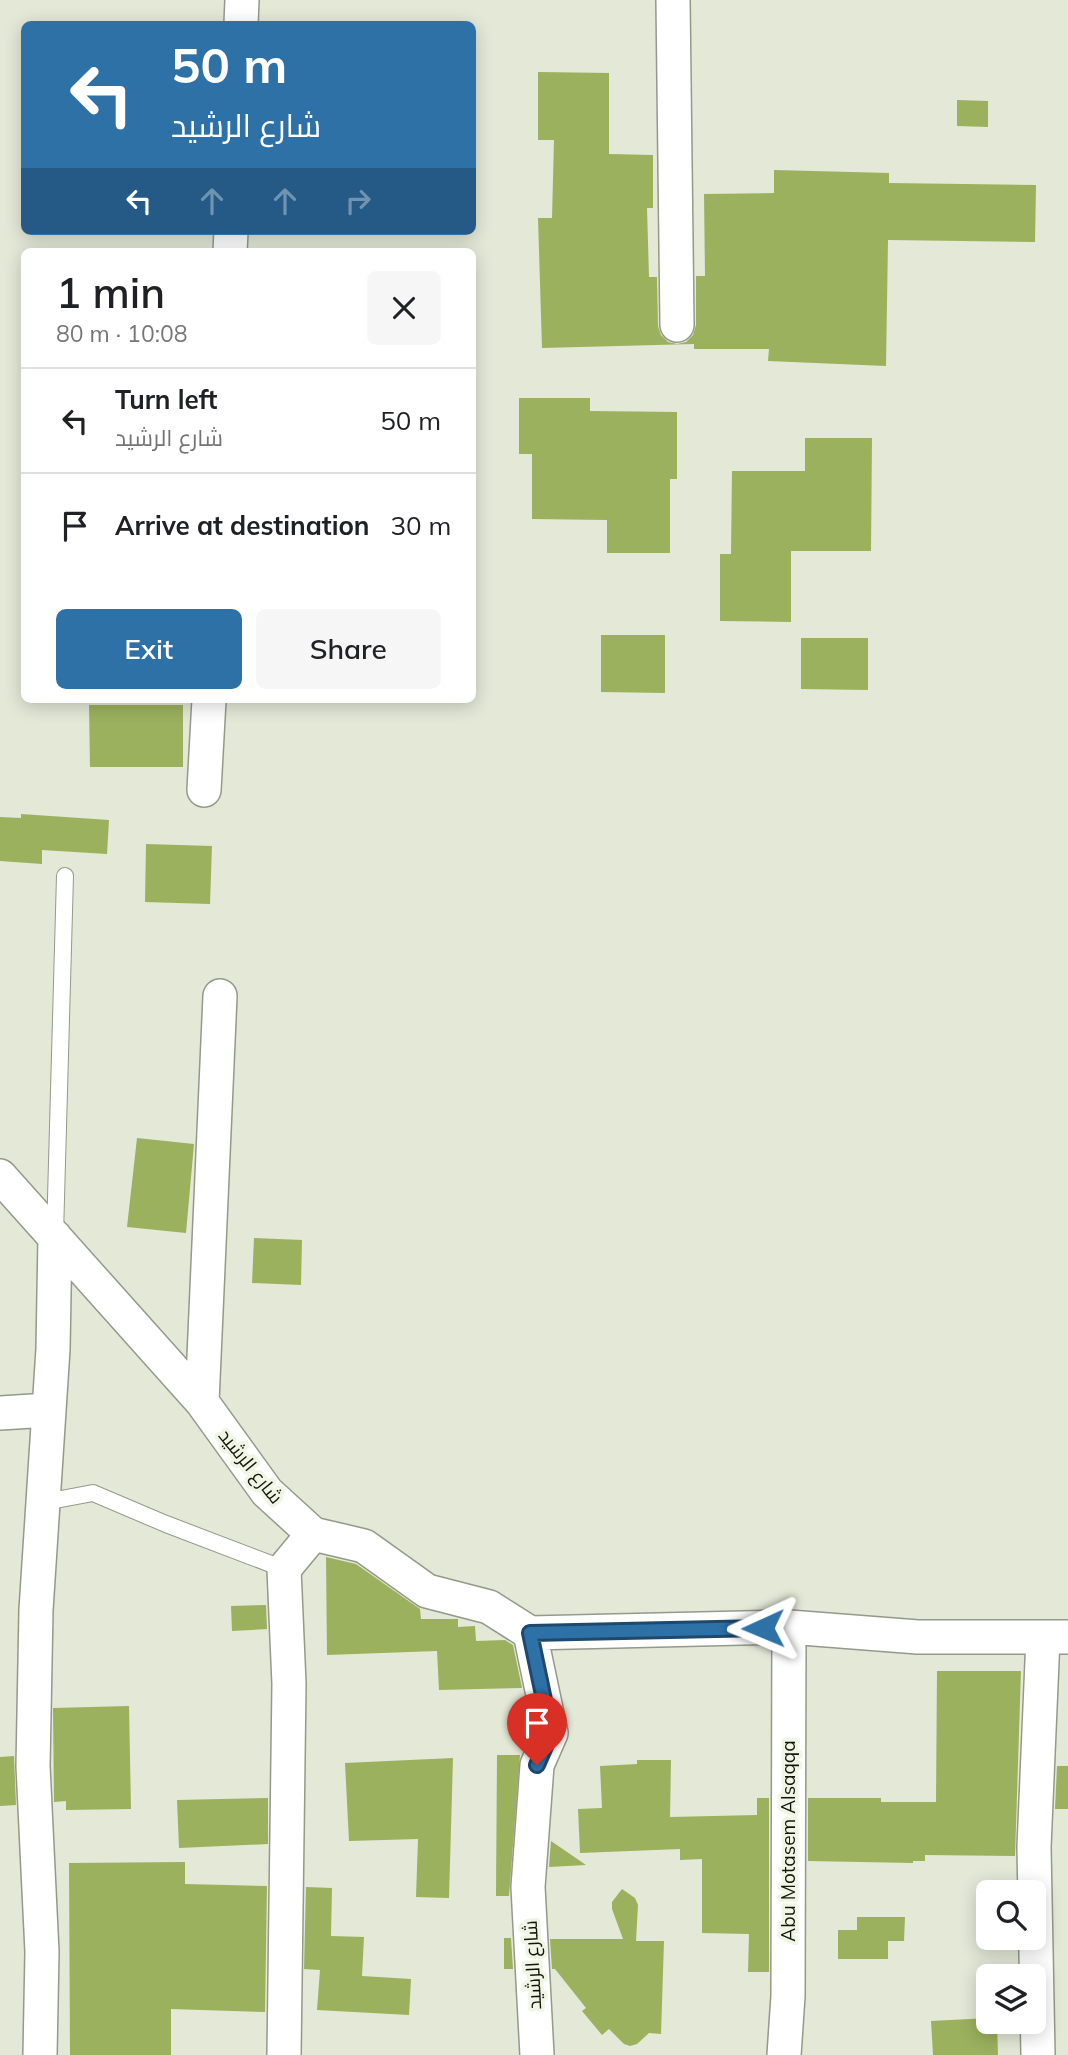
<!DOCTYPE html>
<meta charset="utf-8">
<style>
body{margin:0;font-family:Mulish,Cairo,sans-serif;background:#f6f6f6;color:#202124;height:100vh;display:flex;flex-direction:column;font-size:26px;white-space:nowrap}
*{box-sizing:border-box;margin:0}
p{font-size:23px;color:#757577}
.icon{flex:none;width:38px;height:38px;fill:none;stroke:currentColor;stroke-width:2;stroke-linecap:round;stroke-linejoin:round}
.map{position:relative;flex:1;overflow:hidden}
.sheet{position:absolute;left:21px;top:248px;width:455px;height:455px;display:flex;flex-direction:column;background:#fff;border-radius:10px;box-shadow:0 4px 18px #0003}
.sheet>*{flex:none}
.hud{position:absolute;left:21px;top:21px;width:455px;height:214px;border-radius:10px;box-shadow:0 4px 18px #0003;background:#2e71a7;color:#fff;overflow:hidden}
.buttons{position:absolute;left:976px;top:1880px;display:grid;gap:14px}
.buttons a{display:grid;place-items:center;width:70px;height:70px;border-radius:10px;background:#fff;box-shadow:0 4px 18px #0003;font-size:35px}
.pin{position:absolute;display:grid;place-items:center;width:60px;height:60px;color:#fff;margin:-72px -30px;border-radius:50% 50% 50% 0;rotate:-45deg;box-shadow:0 0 7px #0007}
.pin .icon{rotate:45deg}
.me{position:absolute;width:77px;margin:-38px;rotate:269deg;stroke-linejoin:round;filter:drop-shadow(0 0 5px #0008)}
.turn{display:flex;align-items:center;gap:24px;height:147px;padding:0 35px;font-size:32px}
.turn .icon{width:91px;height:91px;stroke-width:2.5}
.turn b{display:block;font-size:49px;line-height:60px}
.lanes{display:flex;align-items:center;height:66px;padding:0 35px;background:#0003;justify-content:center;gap:35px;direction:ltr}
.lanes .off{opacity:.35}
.round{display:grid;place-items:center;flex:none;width:74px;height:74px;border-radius:10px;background:#f6f6f6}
.overview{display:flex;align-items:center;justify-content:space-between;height:119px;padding:0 35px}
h1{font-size:42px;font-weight:600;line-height:52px}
.cta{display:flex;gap:14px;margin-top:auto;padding:14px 35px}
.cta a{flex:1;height:80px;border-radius:10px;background:#2e71a7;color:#fff;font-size:28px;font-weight:600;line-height:80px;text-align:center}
.cta a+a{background:#f6f6f6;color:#202124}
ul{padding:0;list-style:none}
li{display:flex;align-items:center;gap:21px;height:105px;padding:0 35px;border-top:2px solid #e0e0e0}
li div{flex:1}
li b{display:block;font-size:26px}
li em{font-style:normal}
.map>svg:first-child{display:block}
</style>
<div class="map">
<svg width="1068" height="2055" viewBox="0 0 1068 2055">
<rect width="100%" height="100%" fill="#e3e8d7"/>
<!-- building -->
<path fill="#9bb15e" d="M538,72L609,73V154L653,155V208H647L649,277H657L658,326L661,335L668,342L677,344L686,342L693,335L696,325V276H705L704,194L774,193V170L889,173V183L1036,185L1035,242L888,240L886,366L768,361L769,349H694V344L542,348L538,218H552L554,140H538Z
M957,100L988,101V127L957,126Z
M519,398H590V411L677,412V479H670V553H607V520L532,519V454H519Z
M805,438H872L871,551H791V622L720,621V554H731L732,471H805Z
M601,635H665V693L601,692Z
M801,638H868V690L801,689Z
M89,705H183V767H90Z
M21,814L109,820L107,854L42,850V864L0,861V817L21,818Z
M146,844L212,846L210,904L145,902Z
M137,1138L194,1144L186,1233L127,1227Z
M254,1238L302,1240L301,1285L252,1283Z
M326,1557L356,1564L420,1609L421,1619H458V1627L475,1626L476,1641L505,1640L513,1645L522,1688L439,1690L437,1651L327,1655Z
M266,1605L267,1629L232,1631L231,1606Z
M937,1671H1021L1015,1856L925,1855V1861H913V1863L808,1861V1798H881V1802H936Z
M129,1706L131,1809L66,1810V1801L54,1802L53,1708Z
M497,1755H520L509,1896H496Z
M14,1756L16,1805L0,1806V1757Z
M453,1758L449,1898L416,1897L418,1839L349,1841L345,1763Z
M637,1760H671L670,1817L757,1815V1798H769V1972H748L749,1934L702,1933V1859L680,1860V1849L580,1853L578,1809L602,1808L600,1766L637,1764Z
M1057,1766H1068V1809H1055Z
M268,1798V1844L179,1848L177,1800Z
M551,1841L586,1865L549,1867Z
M185,1862V1884L267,1886L265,2012L171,2009V2055H70L69,1863Z
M306,1887L332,1888L331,1936L364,1937L362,1976L411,1979L409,2015L317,2010L320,1970L304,1969Z
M622,1889L635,1898L638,1905L636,1941H664L661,2034L649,2033L637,2044L630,2046L624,2044L609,2029L602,2035L582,2011L586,2008L555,1969H552L550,1939H623L612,1909V1902Z
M857,1917H905L904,1941H888V1959H838V1930H857Z
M504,1938H511L513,1969H504Z
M989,2018V2021H997L998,2055H933L931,2021Z"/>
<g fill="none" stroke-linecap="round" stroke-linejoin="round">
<!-- lane casing -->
<g stroke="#94998a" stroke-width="18">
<path id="lane" d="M55,1234L65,876
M45,1502L93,1493L166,1524L284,1569"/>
</g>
<!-- street casing -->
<g stroke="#94998a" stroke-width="36">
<path id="street" d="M673,0L677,325
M241,24L242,0
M230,252L231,231
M204,790L209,700
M0,1176L202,1402L267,1492L313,1534L364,1546L427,1591L489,1607L530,1633L551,1733L537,1765L528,1887L537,2055
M202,1402L220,996
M0,1413L48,1410
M530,1633L789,1627L918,1637H1068
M40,2055L42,1952L33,1766L36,1610L53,1349L55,1237
M284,2055L289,1684L284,1569L313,1534
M784,2055L788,1996L789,1627
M1038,2055L1034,1847L1043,1638"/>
</g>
<!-- lane -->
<use href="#lane" stroke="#fff" stroke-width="16"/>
<!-- street -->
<use href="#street" stroke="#fff" stroke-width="33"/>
</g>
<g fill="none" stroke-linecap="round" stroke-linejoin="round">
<!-- route casing -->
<g stroke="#1e496d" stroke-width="18">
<path id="route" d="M537,1765L551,1733L530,1633L763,1628"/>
</g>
<!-- route -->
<use href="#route" stroke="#2e71a7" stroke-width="12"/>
</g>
<g text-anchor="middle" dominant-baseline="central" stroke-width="7" stroke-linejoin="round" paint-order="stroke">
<!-- street labels -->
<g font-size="19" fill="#13140f" stroke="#f0f5e4">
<text transform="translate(251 1466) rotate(51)">شارع الرشيد</text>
<text transform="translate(788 1841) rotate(-90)">Abu Motasem Alsaqqa</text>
<text transform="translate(532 1965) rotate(-93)">شارع الرشيد</text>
</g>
</g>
</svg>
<div class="buttons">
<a><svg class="icon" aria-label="search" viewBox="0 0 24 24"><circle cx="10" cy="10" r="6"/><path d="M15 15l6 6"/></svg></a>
<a><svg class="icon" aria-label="layers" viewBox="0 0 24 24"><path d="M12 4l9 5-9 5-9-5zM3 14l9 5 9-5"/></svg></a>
</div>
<div class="pin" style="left:537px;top:1765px;background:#d93025"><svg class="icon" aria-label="arrive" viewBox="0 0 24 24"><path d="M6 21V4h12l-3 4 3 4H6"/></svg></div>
<svg class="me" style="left:763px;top:1628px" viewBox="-20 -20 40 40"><path d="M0-17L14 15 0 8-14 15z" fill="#2e71a7" stroke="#fff" stroke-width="4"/></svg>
<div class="hud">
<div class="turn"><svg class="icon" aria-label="left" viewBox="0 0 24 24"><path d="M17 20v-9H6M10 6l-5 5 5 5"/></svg><div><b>50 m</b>شارع الرشيد</div></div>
<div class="lanes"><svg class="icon" aria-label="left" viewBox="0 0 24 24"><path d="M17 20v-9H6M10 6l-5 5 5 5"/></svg><svg class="icon off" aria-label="ahead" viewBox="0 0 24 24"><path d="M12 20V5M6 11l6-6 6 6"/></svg><svg class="icon off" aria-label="ahead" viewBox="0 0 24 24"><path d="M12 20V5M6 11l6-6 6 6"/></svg><svg class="icon off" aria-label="right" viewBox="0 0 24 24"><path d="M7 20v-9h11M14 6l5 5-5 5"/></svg></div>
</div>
<section class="sheet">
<div class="overview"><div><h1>1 min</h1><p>80 m · 10:08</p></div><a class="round"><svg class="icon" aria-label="close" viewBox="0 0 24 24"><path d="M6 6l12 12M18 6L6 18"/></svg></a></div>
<ul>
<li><svg class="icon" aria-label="left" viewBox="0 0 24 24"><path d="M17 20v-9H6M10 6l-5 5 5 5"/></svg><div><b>Turn left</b><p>شارع الرشيد</p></div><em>50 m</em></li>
<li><svg class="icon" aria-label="arrive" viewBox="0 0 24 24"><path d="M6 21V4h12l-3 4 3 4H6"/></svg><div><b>Arrive at destination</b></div><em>30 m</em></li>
</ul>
<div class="cta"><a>Exit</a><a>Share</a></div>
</section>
</div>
